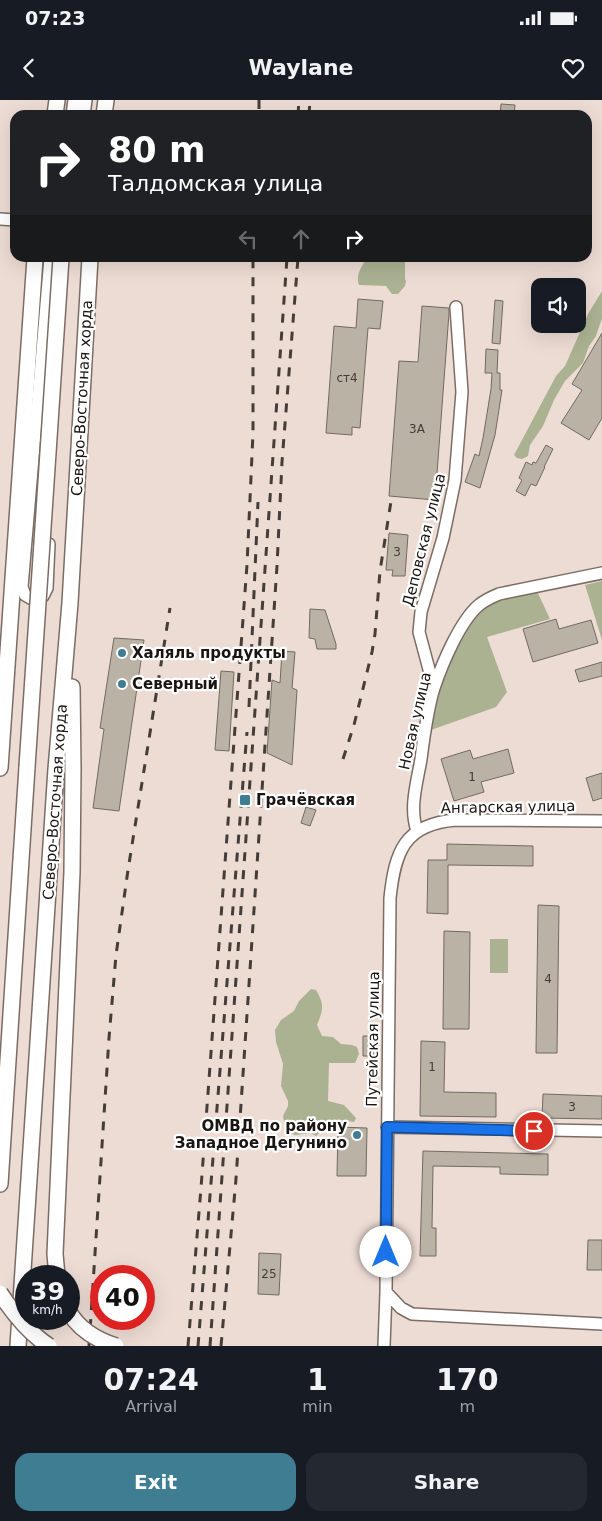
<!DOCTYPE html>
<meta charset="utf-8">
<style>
body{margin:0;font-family:"DejaVu Sans",sans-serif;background:#242831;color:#f1f3f6;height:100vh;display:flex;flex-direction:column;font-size:19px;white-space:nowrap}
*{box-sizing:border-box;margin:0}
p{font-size:16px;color:#9ea1a6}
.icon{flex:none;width:28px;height:28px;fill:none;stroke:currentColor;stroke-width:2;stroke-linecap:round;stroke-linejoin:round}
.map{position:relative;height:1246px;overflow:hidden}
.side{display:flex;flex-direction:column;background:#171b24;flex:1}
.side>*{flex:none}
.banner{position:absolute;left:10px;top:10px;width:582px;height:152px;border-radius:15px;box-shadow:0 5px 20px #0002;background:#202124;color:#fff;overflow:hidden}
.tools{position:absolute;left:531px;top:178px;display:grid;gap:10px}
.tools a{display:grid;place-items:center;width:55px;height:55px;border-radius:10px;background:#171b24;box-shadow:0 5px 20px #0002;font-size:25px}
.speed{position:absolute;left:15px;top:1165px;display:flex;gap:10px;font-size:25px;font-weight:700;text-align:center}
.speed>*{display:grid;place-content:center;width:65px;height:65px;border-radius:50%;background:#171b24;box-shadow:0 5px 20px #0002;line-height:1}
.speed small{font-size:12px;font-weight:400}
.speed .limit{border:8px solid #d22;background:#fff;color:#111}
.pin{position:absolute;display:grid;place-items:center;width:42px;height:42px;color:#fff;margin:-21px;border:2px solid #fff;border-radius:50%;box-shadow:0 1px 5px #0007}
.me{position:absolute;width:55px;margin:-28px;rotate:0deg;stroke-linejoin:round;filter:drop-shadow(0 0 4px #0008)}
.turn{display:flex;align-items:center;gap:18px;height:105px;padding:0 15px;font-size:22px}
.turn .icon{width:65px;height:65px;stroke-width:2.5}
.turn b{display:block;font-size:35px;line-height:42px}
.lanes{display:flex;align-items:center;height:48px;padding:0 15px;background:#0003;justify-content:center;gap:25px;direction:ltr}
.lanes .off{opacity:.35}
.eta{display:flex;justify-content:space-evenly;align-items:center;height:85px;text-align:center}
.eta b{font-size:30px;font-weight:700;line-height:35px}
.button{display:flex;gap:10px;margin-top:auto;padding:10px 15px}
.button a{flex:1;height:58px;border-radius:15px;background:#3f7e92;color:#fff;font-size:20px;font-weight:700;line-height:58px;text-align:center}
.button a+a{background:#242831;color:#f1f3f6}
.status{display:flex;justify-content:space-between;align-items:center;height:35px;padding:0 25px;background:#171b24;direction:ltr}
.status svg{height:14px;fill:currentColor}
header{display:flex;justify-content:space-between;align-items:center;height:65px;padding:0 15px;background:#171b24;font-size:22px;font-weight:700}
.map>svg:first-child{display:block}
</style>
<div class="status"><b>07:23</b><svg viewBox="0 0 49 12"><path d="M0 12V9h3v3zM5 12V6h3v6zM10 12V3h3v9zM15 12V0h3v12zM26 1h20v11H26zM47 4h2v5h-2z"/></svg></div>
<header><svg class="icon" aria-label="back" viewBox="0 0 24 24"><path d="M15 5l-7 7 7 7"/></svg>Waylane<svg class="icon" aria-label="heart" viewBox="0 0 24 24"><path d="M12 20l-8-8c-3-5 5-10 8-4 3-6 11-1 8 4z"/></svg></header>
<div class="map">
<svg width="602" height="1246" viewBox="0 0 602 1246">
<rect width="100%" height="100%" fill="#eddcd4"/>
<!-- green -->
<path fill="#abb292" d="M367,158H405V179L406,181L405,186L398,194H392L386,186L359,185C355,175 362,166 367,158Z
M602,191V218L596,236L589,246L583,263L565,281L554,300L543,326L530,345L528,356L522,359L517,358L514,355L556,276L565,266L588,214Z
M602,481V540L585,485Z
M536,489L550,519L487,537L507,592L496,607L431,630L442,581L458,539L474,515L490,501Z
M490,839H508V873H490Z
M311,889L316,890C325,905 323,910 317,925L322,936L333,937L341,944L352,945L357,947L359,954L355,963H329L328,1001L344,1005L356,1018L354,1022C340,1019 326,1026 316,1036L311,1033L295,1035L290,1032L284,1022L283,1016L288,1006V1001L281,986L283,964L276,942L275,930L281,920L294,911L299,901Z"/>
<!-- building -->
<path fill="#bab3a5" stroke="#716b5e" d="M501,4L515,5L514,15H500Z
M358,199L383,201L380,229L368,228L360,328L352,327V335L326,333L334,226L356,228Z
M495,200L503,201L500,244L492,243Z
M422,206L449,208V213L435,400L389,396L399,261L418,262Z
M602,233V318L589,340L561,323L582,290L572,284Z
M486,249L498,250L497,273H500V290H502L495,335L480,388L465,382L475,354L479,356L483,338L491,289L492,273H485Z
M546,345L553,349L544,367H545L536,386L531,384L525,396L516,391L522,380L519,378L526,362L532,365L533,362L536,363Z
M389,433L408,435L405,476H392L393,470H386Z
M310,509L325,510L336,544V549H317L315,539L309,538Z
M556,519L559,529L591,520L598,543L533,562L523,529Z
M114,538L144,540L119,711L93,708L104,629L100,628Z
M282,551L295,552L292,588L297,590L292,665L267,653L272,580L280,583Z
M602,562V576L579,582L575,570Z
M221,571L234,572L229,651L215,650Z
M508,649L514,673L481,682L484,692L454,701L441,659L470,650L473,659Z
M602,673V698L593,701L586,678Z
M306,707L316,710L310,726L301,723Z
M447,744L533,746V766L448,765V814L427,813L428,760H447Z
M538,805L559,806L557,953H536Z
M444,831L470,832L469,929H443Z
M363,936H374V956H363Z
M421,941L445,942L444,992L496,993V1017L420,1016Z
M543,994L602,996V1019L542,1018Z
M338,1027L367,1028L366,1076H337Z
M423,1051L548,1054V1075L500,1074V1067L433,1066L432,1128H436V1156H420Z
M588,1140H602V1170H587Z
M259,1153L281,1154L279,1195L258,1194Z"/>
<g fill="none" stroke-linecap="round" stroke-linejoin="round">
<!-- minor casing -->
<g stroke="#7b6d65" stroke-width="14">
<path id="minor" d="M84,15L86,0
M0,119L15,120
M49,444L47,488L43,496L40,499H32L25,495L22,487L50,158
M434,588L419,532L421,512L443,438L455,380L462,292L456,207
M417,731C409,707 417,683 421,659C424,636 427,611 434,588C442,564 460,521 479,505C485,500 492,497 499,494L602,473
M387,1027L602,1031
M386,1192L401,1208L412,1214L602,1224
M384,1246L386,1192L390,798C395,752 404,724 456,720L602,721"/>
</g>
<!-- major casing -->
<g stroke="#7b6d65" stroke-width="18">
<path id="major" d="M55,15L57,0
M74,15L76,0
M104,15L106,0
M0,668L35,158
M0,1084L27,667
M57,1176L55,1154L72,772L73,669L72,587
M18,1246L56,669L70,503L90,158"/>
</g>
<!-- minor -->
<use href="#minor" stroke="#fff" stroke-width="11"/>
<!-- major -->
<use href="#major" stroke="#fff" stroke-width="15"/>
<!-- rail -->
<path stroke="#453d39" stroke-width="3" stroke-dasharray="9 9" stroke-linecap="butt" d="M259,0V15
M298,15L299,0
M309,15L310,0
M249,607L258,402
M343,659L354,625L372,552L375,534L380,471L392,395
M89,1246L109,938L116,855L128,770L170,508
M188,1246L201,1088L247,465L253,333V158
M198,1246L247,632
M210,1246L287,158
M221,1246L236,1079L277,466L282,362L298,158"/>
<!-- major-bridge casing -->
<g stroke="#7b6d65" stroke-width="18" stroke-linecap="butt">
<path id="major-bridge" d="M27,667L61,158
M0,1193C13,1213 29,1233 49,1246
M69,1212C79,1229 97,1240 116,1246"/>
</g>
<!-- major-bridge -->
<use href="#major-bridge" stroke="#fff" stroke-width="15"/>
</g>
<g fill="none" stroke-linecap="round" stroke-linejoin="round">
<!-- route casing -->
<g stroke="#114b97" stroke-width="12">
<path id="route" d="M386,1152L387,1027L534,1031"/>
</g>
<!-- route -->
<use href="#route" stroke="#1a73e8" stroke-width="9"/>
</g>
<!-- markers -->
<g fill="#3f7e92" stroke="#fff" stroke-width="2">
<circle cx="122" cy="553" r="5"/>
<circle cx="122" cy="584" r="5"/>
<rect x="239" y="694" width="12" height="12" rx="2.5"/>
<circle cx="357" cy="1035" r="5"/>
</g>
<g text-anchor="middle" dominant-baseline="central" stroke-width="4.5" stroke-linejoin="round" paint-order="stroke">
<!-- number labels -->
<g font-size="12" fill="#423c37">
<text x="347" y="278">ст4</text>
<text x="417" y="329">3А</text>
<text x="397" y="452">3</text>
<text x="472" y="677">1</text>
<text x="548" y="879">4</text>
<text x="432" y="967">1</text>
<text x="572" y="1007">3</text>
<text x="269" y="1174">25</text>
</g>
<!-- street labels -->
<g font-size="15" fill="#1a1512" stroke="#fff">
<text transform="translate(82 298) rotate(-87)">Северо-Восточная хорда</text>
<text transform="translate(424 440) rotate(-76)">Деповская улица</text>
<text transform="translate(415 621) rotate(-77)">Новая улица</text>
<text transform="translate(55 702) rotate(-86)">Северо-Восточная хорда</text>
<text transform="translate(508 707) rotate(-1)">Ангарская улица</text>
<text transform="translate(373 939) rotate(-89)">Путейская улица</text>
</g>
<!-- poi labels -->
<g font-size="15" font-weight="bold" fill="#1a1512" stroke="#fff" text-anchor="start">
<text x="132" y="553">Халяль продукты</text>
<text x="132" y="584">Северный</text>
<text x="256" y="700">Грачёвская</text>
<text x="347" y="1026" text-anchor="end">ОМВД по району<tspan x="347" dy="17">Западное Дегунино</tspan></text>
</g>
</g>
</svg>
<div class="tools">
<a><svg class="icon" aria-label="sound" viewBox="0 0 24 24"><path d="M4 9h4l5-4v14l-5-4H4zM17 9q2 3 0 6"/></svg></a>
</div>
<div class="speed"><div>39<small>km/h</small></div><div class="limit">40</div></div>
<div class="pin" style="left:534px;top:1031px;background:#d93025"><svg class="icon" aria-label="arrive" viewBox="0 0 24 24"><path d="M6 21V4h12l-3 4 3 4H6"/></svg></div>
<svg class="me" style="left:386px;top:1152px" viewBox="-20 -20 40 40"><circle r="19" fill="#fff"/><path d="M0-13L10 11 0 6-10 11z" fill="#1a73e8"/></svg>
<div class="banner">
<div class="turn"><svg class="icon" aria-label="right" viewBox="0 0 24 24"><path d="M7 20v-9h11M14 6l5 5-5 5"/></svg><div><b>80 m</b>Талдомская улица</div></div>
<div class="lanes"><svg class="icon off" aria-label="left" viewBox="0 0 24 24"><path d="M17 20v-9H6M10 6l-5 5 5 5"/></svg><svg class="icon off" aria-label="ahead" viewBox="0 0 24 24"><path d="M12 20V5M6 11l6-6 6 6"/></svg><svg class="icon" aria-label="right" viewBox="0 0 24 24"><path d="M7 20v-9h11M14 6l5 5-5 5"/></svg></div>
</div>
</div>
<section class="side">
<div class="eta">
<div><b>07:24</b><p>Arrival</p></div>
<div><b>1</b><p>min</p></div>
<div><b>170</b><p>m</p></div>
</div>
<div class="button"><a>Exit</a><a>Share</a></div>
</section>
